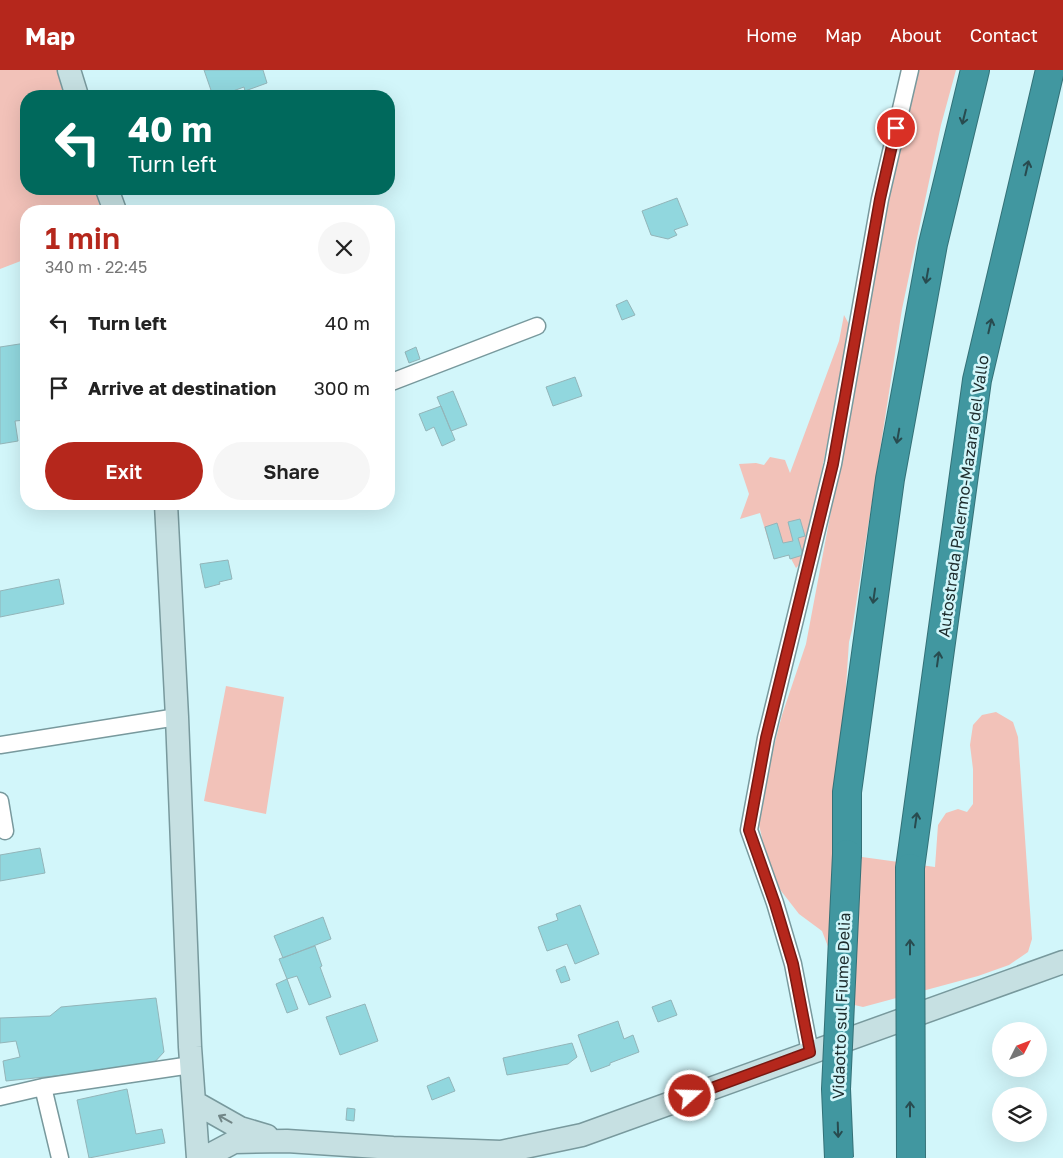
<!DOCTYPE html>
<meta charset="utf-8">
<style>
body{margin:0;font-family:"Golos Text",sans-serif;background:#f6f6f6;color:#222;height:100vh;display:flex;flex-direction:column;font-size:19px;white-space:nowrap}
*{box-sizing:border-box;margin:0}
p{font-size:16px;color:#767676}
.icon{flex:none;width:28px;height:28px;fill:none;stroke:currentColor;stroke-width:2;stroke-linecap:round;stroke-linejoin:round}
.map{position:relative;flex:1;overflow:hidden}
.details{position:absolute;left:20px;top:135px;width:375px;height:305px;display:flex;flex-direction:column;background:#fff;border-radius:20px;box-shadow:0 5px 20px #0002}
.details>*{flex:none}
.guide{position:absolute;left:20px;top:20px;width:375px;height:105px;border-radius:20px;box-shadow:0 5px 20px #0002;background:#00695c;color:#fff;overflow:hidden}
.needle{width:32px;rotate:48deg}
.controls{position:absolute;left:992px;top:952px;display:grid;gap:10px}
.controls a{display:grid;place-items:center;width:55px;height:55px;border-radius:50%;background:#fff;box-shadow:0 5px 20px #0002;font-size:25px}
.pin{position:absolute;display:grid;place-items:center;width:42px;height:42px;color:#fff;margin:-21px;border:2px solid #fff;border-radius:50%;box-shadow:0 1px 5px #0007}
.me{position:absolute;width:55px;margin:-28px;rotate:70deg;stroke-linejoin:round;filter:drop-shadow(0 0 4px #0008)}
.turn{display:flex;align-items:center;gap:18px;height:105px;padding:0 25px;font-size:22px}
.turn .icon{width:65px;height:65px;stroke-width:2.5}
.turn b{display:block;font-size:35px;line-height:42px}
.round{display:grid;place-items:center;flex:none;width:52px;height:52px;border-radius:26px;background:#f6f6f6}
.overview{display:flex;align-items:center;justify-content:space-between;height:85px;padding:0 25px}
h1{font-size:30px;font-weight:600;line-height:38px;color:#b5271c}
.button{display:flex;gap:10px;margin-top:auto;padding:10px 25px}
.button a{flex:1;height:58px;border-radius:30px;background:#b5271c;color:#fff;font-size:20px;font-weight:600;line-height:58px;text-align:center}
.button a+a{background:#f6f6f6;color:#222}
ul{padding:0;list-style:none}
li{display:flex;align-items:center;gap:15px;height:65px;padding:0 25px}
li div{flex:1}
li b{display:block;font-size:19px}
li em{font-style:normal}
header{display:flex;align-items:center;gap:30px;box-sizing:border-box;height:70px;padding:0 25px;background:#b5271c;color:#fff}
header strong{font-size:24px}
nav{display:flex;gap:28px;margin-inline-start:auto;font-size:18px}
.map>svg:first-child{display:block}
</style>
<header>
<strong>Map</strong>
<nav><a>Home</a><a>Map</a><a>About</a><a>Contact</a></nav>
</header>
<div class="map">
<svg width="1063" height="1088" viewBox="0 0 1063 1088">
<rect width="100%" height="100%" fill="#d2f6fa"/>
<!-- green -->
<path fill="#f2c2b9" d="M0,0H59L68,26H26V119H95L101,141H26V189L0,199Z
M919,0H956L941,55L902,239L852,560L849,572L836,763L862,787L935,797L938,755L946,743L958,739L967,742L973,734V699L970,675L973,655L982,645L996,642L1013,652L1018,667L1032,869L1028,882L1009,895L978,906L863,937L850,934L822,861L799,844L778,817L764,777L758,750L766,707L782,645L806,574L863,271L887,127Z
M844,245L850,256L849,268L803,491L796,498L789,485L774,489L760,443L740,449L749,424L739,394L756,393L764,395L770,387L785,390L790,403L839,271Z
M226,616L284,627L266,744L204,731Z"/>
<!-- building -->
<path fill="#91d7de" stroke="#93b5b9" d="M204,0H263L267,13L245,21L244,17L219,26H213Z
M677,128L688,155L674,160L677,165L668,169L651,165L642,141Z
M627,230L635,245L622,250L616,235Z
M26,273V350L15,351L18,371L0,374V277Z
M416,277L420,289L409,293L405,282Z
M575,307L582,326L553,336L546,317Z
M453,321L467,355L451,361L437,327Z
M441,336L455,370L442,376L434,357L426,361L419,344Z
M800,449L805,466L798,468L803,485L790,489L789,485L774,489L765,457L777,453L783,473L793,471L788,452Z
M228,490L232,509L219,512L220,514L205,518L200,494Z
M59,509L64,534L0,547V521Z
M40,778L45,803L0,811V785Z
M580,835L599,884L575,894L567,874L547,881L538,857L558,850L556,844Z
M323,847L331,869L283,888L274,866Z
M315,876L322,896L320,897L331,927L309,935L297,906L287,909L279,889Z
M565,896L570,910L561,913L556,900Z
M287,909L298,939L287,943L276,914Z
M156,928L164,982L151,996L6,1011L3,991L20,987L16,971L0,973V948L50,946L61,937Z
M671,930L677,945L658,952L652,937Z
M365,934L378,971L340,985L326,947Z
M618,951L624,969L633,965L639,982L610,993V995L591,1002L578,965Z
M572,973L577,987L568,994L507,1005L503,988Z
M449,1007L455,1021L432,1030L427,1016Z
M127,1019L136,1064L162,1059L165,1073L89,1088L77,1030Z
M347,1038L355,1039L354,1051L346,1050Z"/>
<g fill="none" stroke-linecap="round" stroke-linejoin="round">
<!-- street casing -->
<g stroke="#78999d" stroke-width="19">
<path id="street" d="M389,313L537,256
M0,675L177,647
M0,731L5,761
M810,982L793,894L775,833L749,760L766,668L833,394L880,129L910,0
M43,1017L60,1088
M0,1027L43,1017L191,995"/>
</g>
<!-- secondary casing -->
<g stroke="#78999d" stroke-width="25">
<path id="secondary" d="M69,0L77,26
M107,119L115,141
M166,434L177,647L190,977L198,1088
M194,1032L240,1058L267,1066
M204,1088L234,1072L287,1071L393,1078L501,1082L582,1065L1063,892"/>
</g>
<!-- highway casing -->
<g stroke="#347177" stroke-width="30">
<path id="highway" d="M847,784V722L890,409L933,174L975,0
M910,798L977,310L1050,0"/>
</g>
<!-- street -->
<use href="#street" stroke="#fff" stroke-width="16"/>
<!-- secondary -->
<use href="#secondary" stroke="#c6e0e2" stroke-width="22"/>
<!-- highway -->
<use href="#highway" stroke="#4197a0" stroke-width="28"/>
<!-- highway-bridge casing -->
<g stroke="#347177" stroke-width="30" stroke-linecap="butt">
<path id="highway-bridge" d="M910,798L911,1088
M839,1088L836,1019L847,784"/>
</g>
<!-- highway-bridge -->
<use href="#highway-bridge" stroke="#4197a0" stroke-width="28"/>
</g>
<!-- one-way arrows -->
<defs><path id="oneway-shaft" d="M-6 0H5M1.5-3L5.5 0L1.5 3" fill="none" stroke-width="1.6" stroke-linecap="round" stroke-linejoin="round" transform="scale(1.25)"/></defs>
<g stroke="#284b4f">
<use href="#oneway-shaft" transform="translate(964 47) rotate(104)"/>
<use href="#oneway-shaft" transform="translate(1027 98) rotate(-77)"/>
<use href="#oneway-shaft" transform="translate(927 206) rotate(100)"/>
<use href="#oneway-shaft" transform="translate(990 256) rotate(-77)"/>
<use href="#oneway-shaft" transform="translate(898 366) rotate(100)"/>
<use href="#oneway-shaft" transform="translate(874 526) rotate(98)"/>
<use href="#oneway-shaft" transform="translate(938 589) rotate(-82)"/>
<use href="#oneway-shaft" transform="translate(916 750) rotate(-82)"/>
<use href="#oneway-shaft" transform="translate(910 877) rotate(-90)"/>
<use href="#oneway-shaft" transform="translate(910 1039) rotate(-90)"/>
<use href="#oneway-shaft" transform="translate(838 1060) rotate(88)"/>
</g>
<use stroke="#728687" href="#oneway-shaft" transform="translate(225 1049) rotate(-151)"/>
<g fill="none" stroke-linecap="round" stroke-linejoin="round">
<!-- route casing -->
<g stroke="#761912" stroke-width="12">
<path id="route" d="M690,1026L810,982L793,894L775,834L749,760L766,668L833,394L880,129L896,58"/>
</g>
<!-- route -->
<use href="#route" stroke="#b5271c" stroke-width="9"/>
</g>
<g text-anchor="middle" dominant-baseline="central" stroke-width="5" stroke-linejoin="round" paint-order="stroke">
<!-- street labels -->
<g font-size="16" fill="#1d2b2c" stroke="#d2f6fa">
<text transform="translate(963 426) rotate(-82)">Autostrada Palermo-Mazara del Vallo</text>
<text transform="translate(841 936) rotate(-88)">Vidaotto sul Fiume Delia</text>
</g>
</g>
</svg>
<div class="controls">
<a><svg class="needle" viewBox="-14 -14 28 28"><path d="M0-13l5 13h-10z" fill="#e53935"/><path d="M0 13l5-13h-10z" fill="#767676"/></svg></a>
<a><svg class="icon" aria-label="layers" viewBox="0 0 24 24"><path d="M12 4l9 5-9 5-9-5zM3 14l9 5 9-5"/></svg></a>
</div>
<div class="pin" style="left:896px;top:58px;background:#d93025"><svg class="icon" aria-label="arrive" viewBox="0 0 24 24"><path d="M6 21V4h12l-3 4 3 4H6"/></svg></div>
<svg class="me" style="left:690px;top:1026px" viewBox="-20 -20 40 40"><circle r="17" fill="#b5271c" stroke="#fff" stroke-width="3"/><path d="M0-11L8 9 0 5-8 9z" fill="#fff"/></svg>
<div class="guide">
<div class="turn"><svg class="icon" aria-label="left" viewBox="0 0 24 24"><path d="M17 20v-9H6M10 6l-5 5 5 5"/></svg><div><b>40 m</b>Turn left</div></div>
</div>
<section class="details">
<div class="overview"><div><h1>1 min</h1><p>340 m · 22:45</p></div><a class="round"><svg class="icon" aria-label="close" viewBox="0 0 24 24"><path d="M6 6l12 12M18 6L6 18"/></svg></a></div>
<ul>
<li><svg class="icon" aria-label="left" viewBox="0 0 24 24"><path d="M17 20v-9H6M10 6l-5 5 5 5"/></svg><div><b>Turn left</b></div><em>40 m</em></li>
<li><svg class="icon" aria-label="arrive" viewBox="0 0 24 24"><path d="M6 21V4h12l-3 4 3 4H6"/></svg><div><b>Arrive at destination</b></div><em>300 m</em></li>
</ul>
<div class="button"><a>Exit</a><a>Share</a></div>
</section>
</div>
